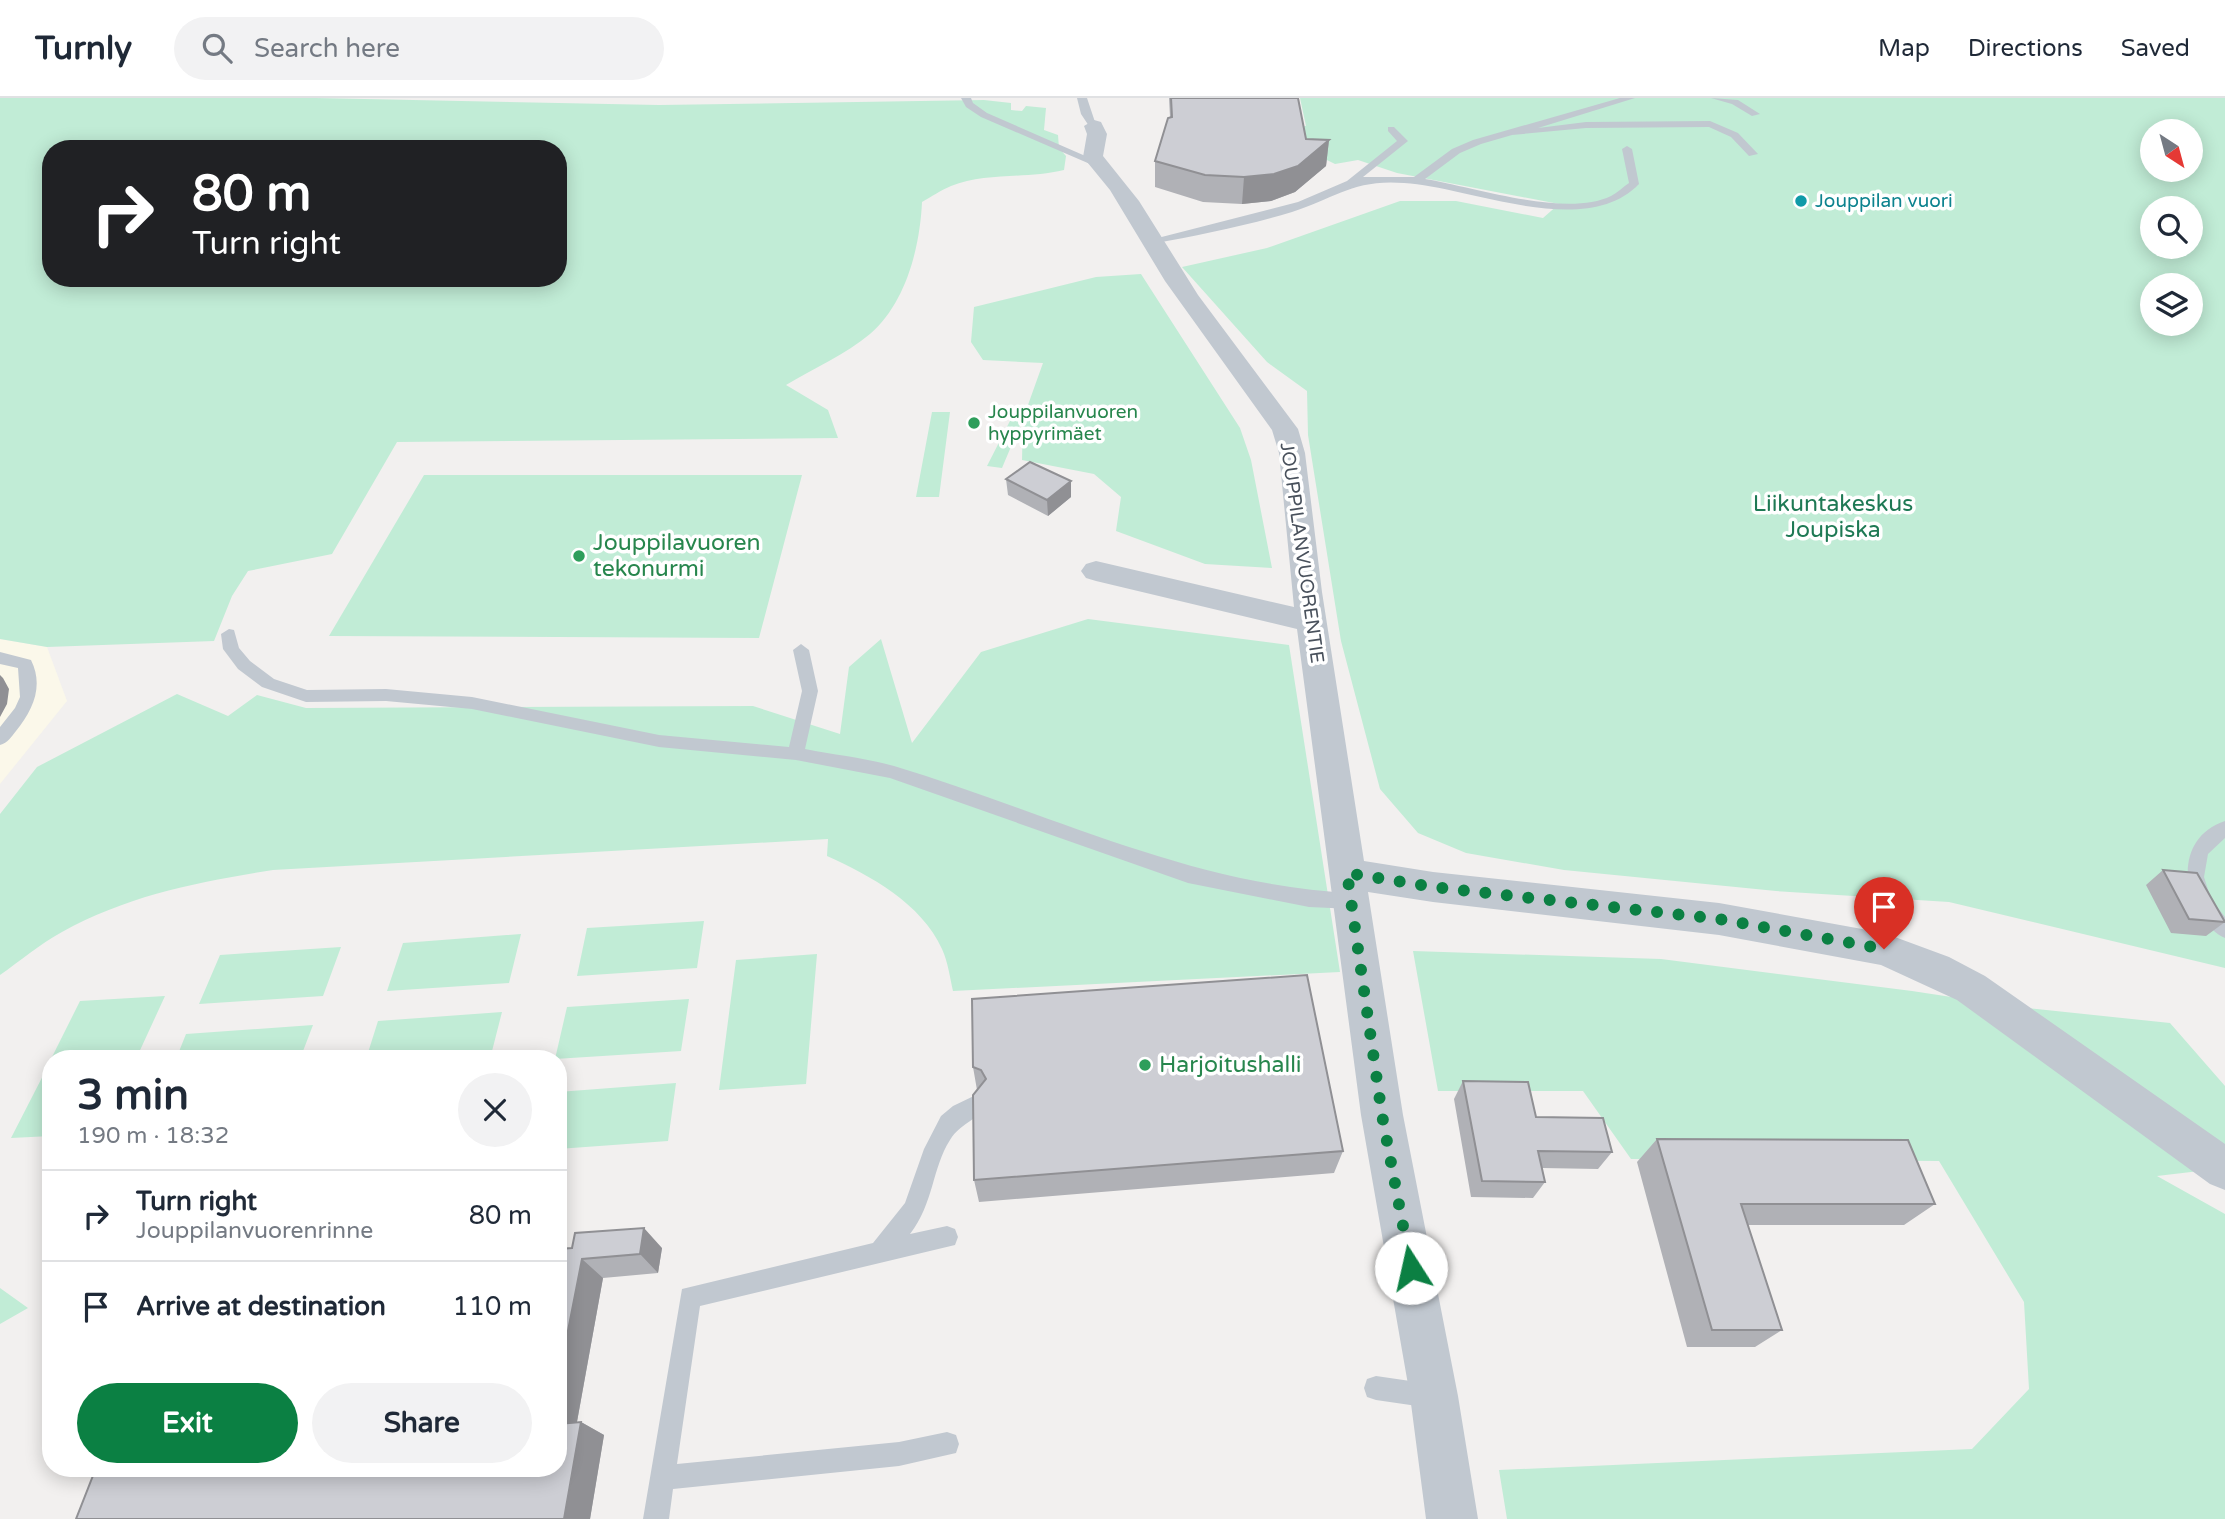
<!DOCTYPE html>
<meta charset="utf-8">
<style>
body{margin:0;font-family:"Varela Round",sans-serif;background:#f2f2f3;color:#1f2937;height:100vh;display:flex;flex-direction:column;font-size:26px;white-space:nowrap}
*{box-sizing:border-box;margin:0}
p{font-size:23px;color:#747a83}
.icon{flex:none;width:38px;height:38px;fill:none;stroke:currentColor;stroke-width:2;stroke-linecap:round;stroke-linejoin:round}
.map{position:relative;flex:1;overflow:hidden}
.drawer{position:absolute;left:42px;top:952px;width:525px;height:427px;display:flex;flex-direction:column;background:#fff;border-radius:28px;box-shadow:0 4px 18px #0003}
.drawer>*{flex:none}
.hud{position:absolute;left:42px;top:42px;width:525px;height:147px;border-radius:28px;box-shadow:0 4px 18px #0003;background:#202124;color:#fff;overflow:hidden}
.needle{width:46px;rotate:144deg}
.tools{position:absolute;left:2140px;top:21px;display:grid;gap:14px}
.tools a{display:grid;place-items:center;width:63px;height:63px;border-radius:50%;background:#fff;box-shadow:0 4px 18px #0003;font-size:35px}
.pin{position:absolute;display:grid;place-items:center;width:60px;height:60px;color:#fff;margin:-72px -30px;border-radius:50% 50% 50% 0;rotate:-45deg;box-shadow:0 0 7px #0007}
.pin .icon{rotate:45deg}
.me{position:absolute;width:77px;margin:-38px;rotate:350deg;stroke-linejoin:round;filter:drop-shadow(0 0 5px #0008)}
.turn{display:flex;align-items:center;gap:24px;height:147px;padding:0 35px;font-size:32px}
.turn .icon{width:91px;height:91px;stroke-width:2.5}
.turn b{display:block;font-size:49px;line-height:60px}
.round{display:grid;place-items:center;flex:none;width:74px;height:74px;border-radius:37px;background:#f2f2f3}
.overview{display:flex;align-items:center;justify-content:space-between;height:119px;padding:0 35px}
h1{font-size:42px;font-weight:700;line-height:52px}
.primary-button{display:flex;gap:14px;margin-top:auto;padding:14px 35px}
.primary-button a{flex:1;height:80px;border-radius:42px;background:#0b8043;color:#fff;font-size:28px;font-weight:700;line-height:80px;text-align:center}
.primary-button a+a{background:#f2f2f3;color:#1f2937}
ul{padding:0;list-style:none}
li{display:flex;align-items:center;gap:21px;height:91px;padding:0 35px;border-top:2px solid #e0e1e3}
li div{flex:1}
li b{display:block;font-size:26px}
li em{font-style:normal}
header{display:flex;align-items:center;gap:42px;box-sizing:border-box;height:98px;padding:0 35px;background:#fff;border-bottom:2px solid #e0e1e3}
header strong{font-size:33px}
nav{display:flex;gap:38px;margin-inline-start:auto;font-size:24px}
.search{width:490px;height:63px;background:#f2f2f3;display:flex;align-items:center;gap:18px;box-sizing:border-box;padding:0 24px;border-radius:38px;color:#747a83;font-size:26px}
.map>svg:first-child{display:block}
</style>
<header>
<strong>Turnly</strong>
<div class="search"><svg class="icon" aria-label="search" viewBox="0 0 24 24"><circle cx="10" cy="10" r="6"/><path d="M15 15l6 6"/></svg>Search here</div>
<nav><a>Map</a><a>Directions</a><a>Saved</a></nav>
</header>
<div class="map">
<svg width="2225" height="1421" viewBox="0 0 2225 1421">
<rect width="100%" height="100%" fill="#f2f0ef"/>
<!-- commercial -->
<path fill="#fbf8ea" d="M0,541L47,549L67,603L0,686Z"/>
<!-- green -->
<path fill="#c1ecd6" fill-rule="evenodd" d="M0,0H316L659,7L984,2L1011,5V12L1022,13L1026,8L1046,10L1044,32L1058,37L1059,50L1066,58L1064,72C1028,81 986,74 951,88C941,92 931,99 922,104C920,149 906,205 870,236C846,256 813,271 786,287L828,312L838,340L397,344L332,456L248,473L232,498L214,543L47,549L0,541ZM51,51H558V180H51Z
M1300,0H2225V870L1949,804L1776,793L1564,772L1466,755L1418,735L1380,691L1341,543L1308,337L1307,293L1267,264L1182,169L1267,150L1400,103H1456L1543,120L1559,106L1397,75L1358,62L1335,66L1260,29L1306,28ZM2152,33H2191V72H2152ZM2152,110H2191V149H2152ZM2152,187H2191V226H2152Z
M1141,176L1240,330L1251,362L1272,470L1205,466L1116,433L1121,399L1094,376L1022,362L1023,320L1002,370L987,368L1013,317L1024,318L1043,265L983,262L971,244L974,209L1096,179Z
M932,314H950L939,399H916Z
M424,377H802L759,540L329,538Z
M1088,521L1289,547L1340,874L953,893C950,880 948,864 942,851C921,805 871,778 827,758L828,741L273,772C198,784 129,797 62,834C40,846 20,863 0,877V716L37,669L177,596L228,618L257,597L306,610L753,608L840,636L849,569L881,541L912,645L981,554Z
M704,823L697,870L577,878L587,830Z
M521,836L509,885L387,893L403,845Z
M341,849L323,898L199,906L220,857Z
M1413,853L1661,861L1912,893L2017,909L2170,925L2225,988V1070L2157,1078L2225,1116V1421H1507L1499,1372L1972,1351L2029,1291L2024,1204L1939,1063L1631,1061L1583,993H1438Z
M817,856L806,986L719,992L736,862Z
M165,898L136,961H51L80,903Z
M689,901L681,953L555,961L567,909Z
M502,914L490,961H366L378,923Z
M313,927L300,961H176L186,936Z
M51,962V1038L11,1040Z
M676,985L668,1043L558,1051V994Z
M0,1190L28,1210L0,1226Z"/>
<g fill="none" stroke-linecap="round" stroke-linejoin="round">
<!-- lane -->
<path fill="#c1c8d0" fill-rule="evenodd" d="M961,0H971L973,5L987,15L1106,67L1097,69L981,19L966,9Z
M1077,0H1087L1097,30L1089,28L1081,16Z
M1620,0H1635L1538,30L1586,24L1710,23L1738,35L1758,56L1749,58L1731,39L1709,29L1586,30L1512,37L1481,46L1460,55L1425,81C1474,89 1566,120 1611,98C1617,95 1623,89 1629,85L1622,51L1627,48L1632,51L1639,86C1585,142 1471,89 1404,85C1353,81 1336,100 1292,114C1246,128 1199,137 1152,146L1146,143L1298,104L1347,83L1397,43L1388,33V29H1394L1408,43L1363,79H1414L1452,51L1473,42Z
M1711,0L1738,2L1760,16L1752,18L1732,6Z
M229,531L234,532L239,550L250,563L274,581L307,592L386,591L472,599L659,637L789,649L802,593L793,552L801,546L809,552L818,593L805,651C835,657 866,660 894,668C1047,714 1191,788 1353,795L1360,798L1362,803L1360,808L1353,811L1309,809L1188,785L890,680L796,662L659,649L472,611L386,603L306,604L262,589L238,571L223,551L221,536Z
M0,554L31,562C44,588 33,612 16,633C11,639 8,645 0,647V629L15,610L20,599L18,570L0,566Z
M2225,723V740L2208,756L2204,779L2211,801L2225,819V840C2215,836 2208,827 2202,818C2179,785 2182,737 2225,723Z
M978,996L985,999L988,1006C983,1019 960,1025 950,1042C932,1070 934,1105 910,1136L947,1128L955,1131L958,1139L955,1147L700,1208L677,1366L899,1344L947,1334L956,1337L959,1346L956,1355L899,1368L673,1391L669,1421H643L682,1191L873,1145L905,1105L924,1051L941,1018L953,1008Z
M1376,1278L1431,1286L1440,1289L1443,1298L1440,1307L1431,1310L1376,1302L1367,1299L1364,1290L1367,1281Z"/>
<!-- street -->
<path fill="#c1c8d0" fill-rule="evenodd" d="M1094,22L1101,24L1107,36L1103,58L1139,103L1198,197L1298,331L1305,355L1322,494L1364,763L1433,774L1719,805L1884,835L1949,859L1985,878L2225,1046V1092L2210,1086L1957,902L1881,867L1719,837L1433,804L1368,794L1403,1017L1458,1298L1478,1421H1426L1410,1298L1361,1017L1297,531L1096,483L1086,480L1081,473L1086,466L1096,463L1294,509L1279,355L1272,332L1165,183L1110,92L1083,59L1087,36L1084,28Z"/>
</g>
<!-- wall -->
<path fill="#b0b1b6" d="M1169,0H1298L1306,41L1329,42L1326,68L1295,94L1271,103L1242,106L1203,104L1155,89V63L1170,19Z
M1006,381L1071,399L1048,418L1008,397Z
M2163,772L2225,824L2206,838L2171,835L2146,787Z
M973,969L1343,1053L1334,1075L979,1104L974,1082L977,992Z
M1463,983L1536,1019L1612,1054L1598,1071L1542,1070L1545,1084L1533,1100L1471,1099L1454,1001Z
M1657,1041L1935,1106L1904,1127H1748L1782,1232L1755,1249H1687L1637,1064Z
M662,1150L658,1175L603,1180L577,1324H581L604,1337L590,1421H76L558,1370V1151Z"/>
<!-- shaded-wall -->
<path fill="#909094" d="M1329,42L1326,68L1295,94L1271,103L1242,106L1244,79Z
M1071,383V399L1048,418L1047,402Z
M0,577L3,580L9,591L7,606L0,619Z
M644,1130L662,1150L658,1175L640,1156Z
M582,1161L603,1180L574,1340L558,1331V1284Z
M581,1324L604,1337L590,1421H564Z"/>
<!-- building -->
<path fill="#cdced4" stroke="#909094" stroke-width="2" d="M1171,0H1298L1306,41L1329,42L1298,68L1274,76L1244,79L1205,77L1155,63L1168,20L1172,19Z
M1030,364L1071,383L1047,402L1006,381Z
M2163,772L2197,775L2225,824L2189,821Z
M1307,877L1343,1053L974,1082L973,997L986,981L981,972L973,969L972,901Z
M1463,983L1528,984L1536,1019L1603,1020L1612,1054L1538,1053L1545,1084L1482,1083Z
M1657,1041L1908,1042L1935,1106H1741L1782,1232H1712Z
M644,1130L640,1156L582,1161L558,1284V1151L572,1150L575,1135Z
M581,1324L564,1421H76L96,1370H558V1326Z"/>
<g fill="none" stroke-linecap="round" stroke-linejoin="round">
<!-- route -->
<path stroke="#0b8043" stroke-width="12" stroke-dasharray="0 21.6" d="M1411,1170L1382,1017L1347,775L1433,789L1719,821L1884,851"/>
</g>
<!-- markers -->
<circle fill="#0f9aa8" stroke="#fff" stroke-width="2.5" cx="1801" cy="103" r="7"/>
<g fill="#2e9e5b" stroke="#fff" stroke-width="2.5">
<circle cx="974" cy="325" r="7"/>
<circle cx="579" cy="458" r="7"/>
<circle cx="1145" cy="967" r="7"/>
</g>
<g text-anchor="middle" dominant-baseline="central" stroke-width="7" stroke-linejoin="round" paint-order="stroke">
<!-- far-culture labels -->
<g font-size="19" fill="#0d838f" stroke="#fff" text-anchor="start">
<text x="1815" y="103">Jouppilan vuori</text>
</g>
<!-- far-leisure labels -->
<g font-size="19" fill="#27864d" stroke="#fff" text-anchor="start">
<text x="988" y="314">Jouppilanvuoren<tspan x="988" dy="22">hyppyrimäet</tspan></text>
</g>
<!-- far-street labels -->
<g font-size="19" fill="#49515c" stroke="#fff">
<text transform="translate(1302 455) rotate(82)">JOUPPILANVUORENTIE</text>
</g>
<!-- park labels -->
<g font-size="23" fill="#1e7954" stroke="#fff">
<text x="1833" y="406">Liikuntakeskus<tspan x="1833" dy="26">Joupiska</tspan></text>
</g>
<!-- leisure labels -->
<g font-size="23" fill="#27864d" stroke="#fff" text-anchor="start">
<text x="593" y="445">Jouppilavuoren<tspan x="593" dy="26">tekonurmi</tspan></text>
<text x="1159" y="967">Harjoitushalli</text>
</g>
</g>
</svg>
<div class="tools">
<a><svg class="needle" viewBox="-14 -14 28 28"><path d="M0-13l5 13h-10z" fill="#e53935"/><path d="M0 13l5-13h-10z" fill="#747a83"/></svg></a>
<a><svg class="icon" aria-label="search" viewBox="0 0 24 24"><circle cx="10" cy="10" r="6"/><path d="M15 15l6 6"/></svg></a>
<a><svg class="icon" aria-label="layers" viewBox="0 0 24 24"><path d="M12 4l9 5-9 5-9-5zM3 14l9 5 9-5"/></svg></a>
</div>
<div class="pin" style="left:1884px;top:851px;background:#d93025"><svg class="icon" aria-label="arrive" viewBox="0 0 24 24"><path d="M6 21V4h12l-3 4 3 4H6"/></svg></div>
<svg class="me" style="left:1411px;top:1170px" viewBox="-20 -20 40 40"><circle r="19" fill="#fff"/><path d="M0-13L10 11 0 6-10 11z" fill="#0b8043"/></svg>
<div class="hud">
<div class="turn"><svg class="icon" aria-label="right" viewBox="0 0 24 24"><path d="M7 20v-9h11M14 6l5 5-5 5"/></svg><div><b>80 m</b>Turn right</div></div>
</div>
<section class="drawer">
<div class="overview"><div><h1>3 min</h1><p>190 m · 18:32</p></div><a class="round"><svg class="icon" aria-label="close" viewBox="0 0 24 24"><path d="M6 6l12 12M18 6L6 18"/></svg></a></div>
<ul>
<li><svg class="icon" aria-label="right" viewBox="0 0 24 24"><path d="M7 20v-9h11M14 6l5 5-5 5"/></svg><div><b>Turn right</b><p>Jouppilanvuorenrinne</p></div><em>80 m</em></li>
<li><svg class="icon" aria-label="arrive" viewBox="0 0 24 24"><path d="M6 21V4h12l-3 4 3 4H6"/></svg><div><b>Arrive at destination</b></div><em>110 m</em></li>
</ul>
<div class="primary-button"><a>Exit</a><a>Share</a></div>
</section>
</div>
